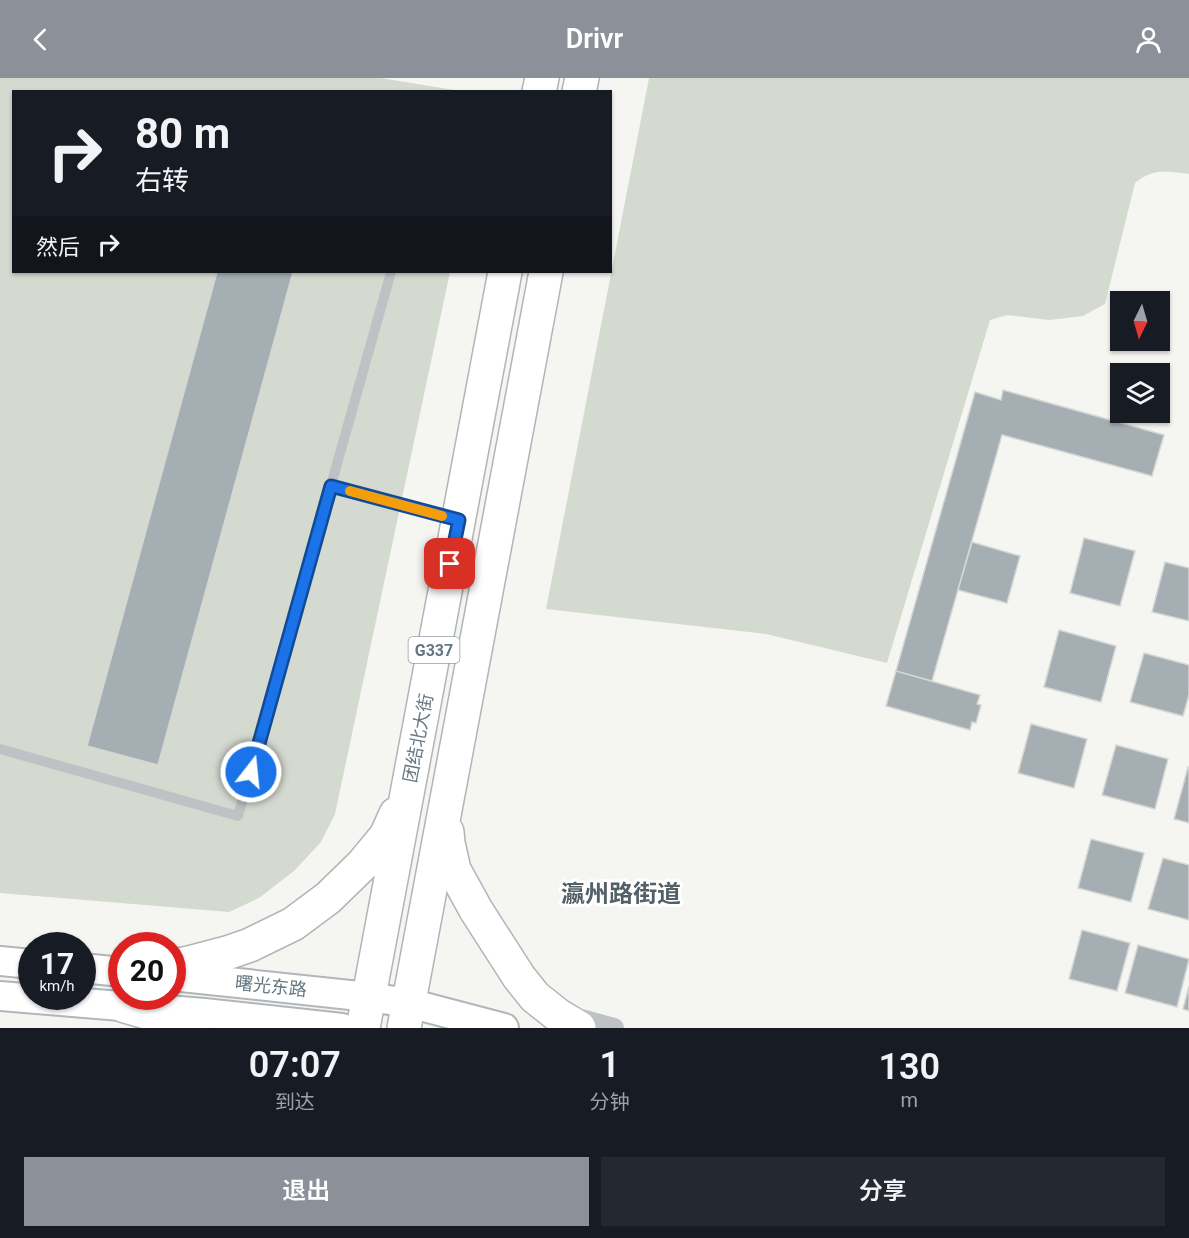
<!DOCTYPE html>
<html lang="zh">
<meta charset="utf-8">
<style>
body{margin:0;font-family:Roboto,"Noto Sans SC",sans-serif;background:#242831;color:#f1f3f6;height:100vh;display:flex;flex-direction:column;font-size:22px;white-space:nowrap}
*{box-sizing:border-box;margin:0}
p{font-size:20px;color:#9ea1a6}
.icon{flex:none;width:33px;height:33px;fill:none;stroke:currentColor;stroke-width:2;stroke-linecap:round;stroke-linejoin:round}
.map{position:relative;height:950px;overflow:hidden}
.details{display:flex;flex-direction:column;background:#171b24;flex:1}
.details>*{flex:none}
.hud{position:absolute;left:12px;top:12px;width:600px;height:183px;border-radius:0px;box-shadow:0 2px 4px #0004;background:#171b24;color:#f1f3f6;overflow:hidden}
.needle{width:39px;rotate:185deg}
.controls{position:absolute;left:1110px;top:213px;display:grid;gap:12px}
.controls a{display:grid;place-items:center;width:60px;height:60px;border-radius:0px;background:#171b24;box-shadow:0 2px 4px #0004;font-size:30px}
.speed{position:absolute;left:18px;top:854px;display:flex;gap:12px;font-size:30px;font-weight:700;text-align:center}
.speed>*{display:grid;place-content:center;width:78px;height:78px;border-radius:50%;background:#171b24;box-shadow:0 2px 4px #0004;line-height:1}
.speed small{font-size:15px;font-weight:400}
.speed .limit{border:9px solid #d22;background:#fff;color:#111}
.pin{position:absolute;display:grid;place-items:center;width:51px;height:51px;color:#fff;margin:-26px;border-radius:12px;box-shadow:0 3px 9px #0006}
.me{position:absolute;width:66px;margin:-33px;rotate:16deg;stroke-linejoin:round;filter:drop-shadow(0 0 4px #0008)}
.turn{display:flex;align-items:center;gap:21px;height:126px;padding:0 24px;font-size:27px}
.turn .icon{width:78px;height:78px;stroke-width:2.5}
.turn b{display:block;font-size:42px;line-height:51px}
.then{display:flex;align-items:center;height:57px;padding:0 24px;background:#0003;gap:12px;font-size:22px}
.eta{display:flex;justify-content:space-evenly;align-items:center;height:102px;text-align:center}
.eta b{font-size:36px;font-weight:600;line-height:42px}
.button{display:flex;gap:12px;margin-top:auto;padding:12px 24px}
.button a{flex:1;height:69px;border-radius:0px;background:#8c9099;color:#fff;font-size:24px;font-weight:600;line-height:69px;text-align:center}
.button a+a{background:#242831;color:#f1f3f6}
header{display:flex;justify-content:space-between;align-items:center;height:78px;padding:0 24px;background:#8c9099;color:#fff;font-size:27px;font-weight:600}
.map>svg:first-child{display:block}
</style>
<header><svg class="icon" aria-label="back" viewBox="0 0 24 24"><path d="M15 5l-7 7 7 7"/></svg>Drivr<svg class="icon" aria-label="person" viewBox="0 0 24 24"><circle cx="12" cy="8" r="4"/><path d="M4 21q1-7 8-7t8 7"/></svg></header>
<div class="map">
<svg width="1189" height="950" viewBox="0 0 1189 950">
<rect width="100%" height="100%" fill="#f5f5f2"/>
<!-- green -->
<path fill="#d5dad1" d="M0,0H381L460,13L14,14V194H450L335,736L321,764L294,793L259,820L229,834L0,815Z
M649,0H1189V96C1167,93 1153,90 1135,105L1105,226L1083,238L1049,242L1007,237L990,242L887,585L766,556L546,531Z"/>
<!-- building -->
<path fill="#a5aeb3" stroke="#d6d6d4" stroke-width="1.5" d="M217,194H293L158,687L87,668Z
M1003,312L1164,357L1152,398L1002,357L932,603L896,593L975,314L1001,322Z
M1084,460L1135,473L1120,528L1070,515Z
M972,464L1020,478L1007,525L958,512Z
M1165,484L1189,490V543L1152,534Z
M1059,552L1116,568L1101,624L1044,609Z
M1144,575L1189,587V617L1183,638L1130,624Z
M896,593L980,617L977,626L981,627L976,645L972,644L970,652L886,628Z
M1031,646L1087,661L1074,710L1018,695Z
M1116,667L1168,681L1155,731L1102,717Z
M1188,689H1189V745L1174,741Z
M1091,761L1144,775L1131,824L1078,810Z
M1163,780L1189,787V842L1148,831Z
M1082,852L1130,865L1117,913L1069,901Z
M1138,867L1189,881L1177,929L1125,915Z
M1189,908V933L1183,931Z"/>
<g fill="none" stroke-linecap="round" stroke-linejoin="round">
<!-- secondary casing -->
<g stroke="#b0b6ba" stroke-width="32">
<path id="secondary" d="M0,883L32,886
M82,890L122,894
M172,898L369,919L409,925L504,950
M0,918L204,935L342,950"/>
</g>
<!-- trunk casing -->
<g stroke="#b1b5b8" stroke-width="36">
<path id="trunk" d="M539,14L542,0
M579,14L582,0
M447,754L448,765L454,792L476,832L519,899L535,919L559,938L579,950
M172,888L189,885L227,875L250,867L293,846L328,820L362,787L386,758L396,736
M125,928L170,941L193,950
M363,950L505,194
M404,950L546,194"/>
</g>
<!-- service -->
<path stroke="#bec2c5" stroke-width="10" d="M331,408L456,442
M0,671L238,738L391,194"/>
<!-- minor -->
<path stroke="#bec2c5" stroke-width="20" d="M570,938L614,950"/>
<!-- secondary -->
<use href="#secondary" stroke="#fff" stroke-width="28"/>
<!-- trunk -->
<use href="#trunk" stroke="#fff" stroke-width="33"/>
</g>
<g fill="none" stroke-linecap="round" stroke-linejoin="round">
<!-- route casing -->
<g stroke="#114b97" stroke-width="15">
<path id="route" d="M251,694L331,408L459,442L450,486"/>
</g>
<!-- route -->
<use href="#route" stroke="#1a73e8" stroke-width="10"/>
<!-- slow -->
<path stroke="#f59e0b" stroke-width="10" d="M350,413L442,438"/>
</g>
<g text-anchor="middle" dominant-baseline="central" stroke-width="6" stroke-linejoin="round" paint-order="stroke">
<!-- shield labels -->
<rect fill="#fff" stroke="#93a0a8" stroke-width="1.5" x="408.5" y="559" width="51" height="26" rx="4.5"/>
<g font-size="16" font-weight="bold" fill="#657782">
<text x="434" y="572">G337</text>
</g>
<!-- street labels -->
<g font-size="18" fill="#657782" stroke="#fff">
<text transform="translate(418 660) rotate(-79)">团结北大街</text>
<text transform="translate(271 908) rotate(6)">曙光东路</text>
</g>
<!-- district labels -->
<g font-size="24" font-weight="bold" fill="#536067" stroke="#fff">
<text x="621" y="816">瀛州路街道</text>
</g>
</g>
</svg>
<div class="controls">
<a><svg class="needle" viewBox="-14 -14 28 28"><path d="M0-13l5 13h-10z" fill="#e53935"/><path d="M0 13l5-13h-10z" fill="#9ea1a6"/></svg></a>
<a><svg class="icon" aria-label="layers" viewBox="0 0 24 24"><path d="M12 4l9 5-9 5-9-5zM3 14l9 5 9-5"/></svg></a>
</div>
<div class="speed"><div>17<small>km/h</small></div><div class="limit">20</div></div>
<div class="pin" style="left:450px;top:486px;background:#d93025"><svg class="icon" aria-label="arrive" viewBox="0 0 24 24"><path d="M6 21V4h12l-3 4 3 4H6"/></svg></div>
<svg class="me" style="left:251px;top:694px" viewBox="-20 -20 40 40"><circle r="17" fill="#1a73e8" stroke="#fff" stroke-width="3"/><path d="M0-11L8 9 0 5-8 9z" fill="#fff"/></svg>
<div class="hud">
<div class="turn"><svg class="icon" aria-label="right" viewBox="0 0 24 24"><path d="M7 20v-9h11M14 6l5 5-5 5"/></svg><div><b>80 m</b>右转</div></div>
<div class="then">然后<svg class="icon" aria-label="right" viewBox="0 0 24 24"><path d="M7 20v-9h11M14 6l5 5-5 5"/></svg></div>
</div>
</div>
<section class="details">
<div class="eta">
<div><b>07:07</b><p>到达</p></div>
<div><b>1</b><p>分钟</p></div>
<div><b>130</b><p>m</p></div>
</div>
<div class="button"><a>退出</a><a>分享</a></div>
</section>
